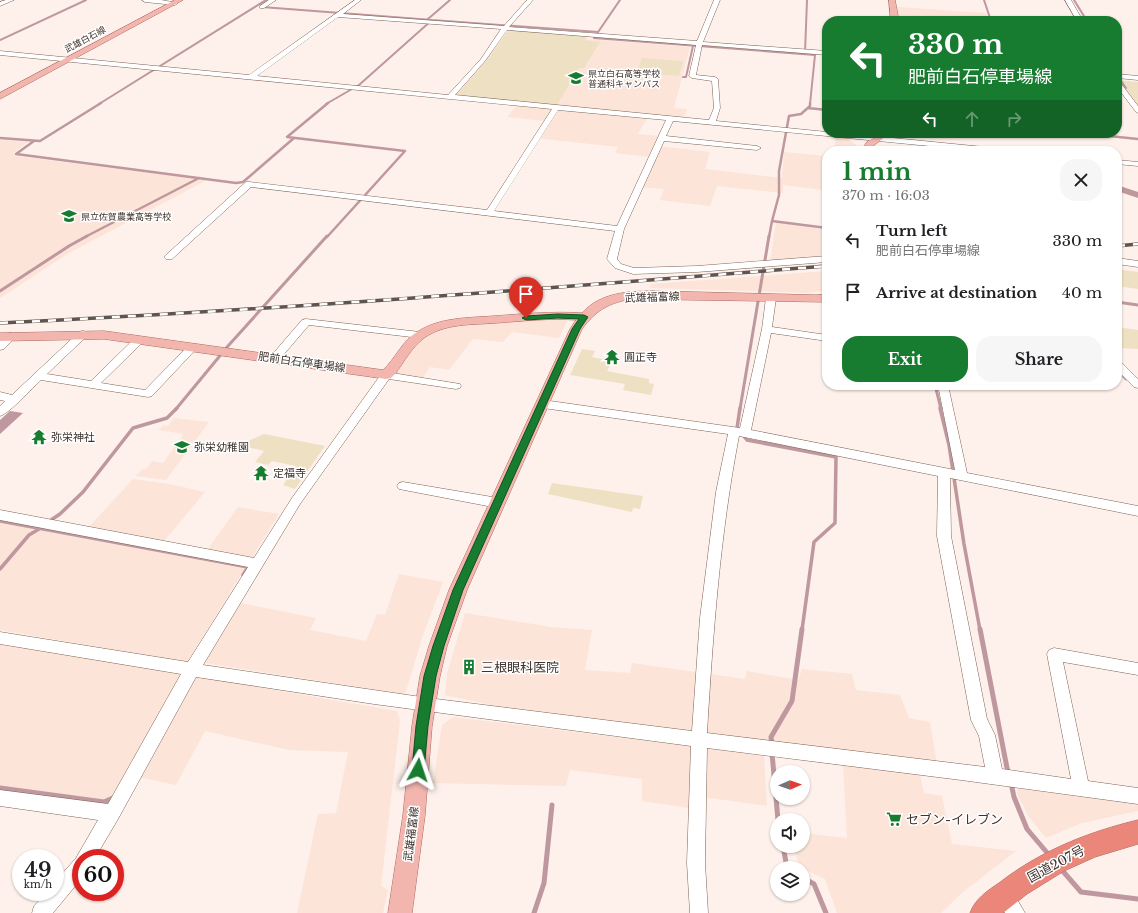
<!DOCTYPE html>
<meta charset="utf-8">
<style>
body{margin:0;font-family:"Libre Baskerville","Noto Sans JP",serif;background:#f6f6f6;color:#202124;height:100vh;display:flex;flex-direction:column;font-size:15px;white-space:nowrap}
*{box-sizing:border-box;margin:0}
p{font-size:13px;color:#757577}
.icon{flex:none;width:22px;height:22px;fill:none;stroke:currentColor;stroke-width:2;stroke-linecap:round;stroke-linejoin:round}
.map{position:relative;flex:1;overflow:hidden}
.side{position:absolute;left:822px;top:146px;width:300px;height:244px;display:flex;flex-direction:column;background:#fff;border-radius:16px;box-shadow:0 1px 3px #0004}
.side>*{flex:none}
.hud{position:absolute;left:822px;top:16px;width:300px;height:122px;border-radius:16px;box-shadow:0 1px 3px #0004;background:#177c2f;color:#fff;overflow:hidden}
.needle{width:26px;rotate:88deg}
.fabs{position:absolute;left:770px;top:765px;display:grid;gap:8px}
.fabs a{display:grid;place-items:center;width:40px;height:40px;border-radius:50%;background:#fff;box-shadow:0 1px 3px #0004;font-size:20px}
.speed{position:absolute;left:12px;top:849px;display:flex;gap:8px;font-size:20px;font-weight:700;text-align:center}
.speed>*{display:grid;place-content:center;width:52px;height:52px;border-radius:50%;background:#fff;box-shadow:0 1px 3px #0004;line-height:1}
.speed small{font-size:10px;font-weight:400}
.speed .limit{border:6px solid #d22;background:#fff;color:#111}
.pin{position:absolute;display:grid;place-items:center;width:34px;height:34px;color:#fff;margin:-41px -17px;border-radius:50% 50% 50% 0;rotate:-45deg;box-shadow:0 0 4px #0007}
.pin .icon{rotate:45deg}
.me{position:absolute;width:44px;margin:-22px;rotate:5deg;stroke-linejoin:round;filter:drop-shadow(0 0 3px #0008)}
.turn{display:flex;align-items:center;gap:14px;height:84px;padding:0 20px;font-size:18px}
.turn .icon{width:52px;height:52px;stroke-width:2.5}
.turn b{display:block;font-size:28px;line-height:34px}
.lanes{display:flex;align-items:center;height:38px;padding:0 20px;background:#0003;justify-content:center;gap:20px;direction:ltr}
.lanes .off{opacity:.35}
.round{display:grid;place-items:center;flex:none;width:42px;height:42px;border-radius:16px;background:#f6f6f6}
.overview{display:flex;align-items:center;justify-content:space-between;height:68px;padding:0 20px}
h1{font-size:24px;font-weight:700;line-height:30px;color:#177c2f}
.primary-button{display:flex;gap:8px;margin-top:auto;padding:8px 20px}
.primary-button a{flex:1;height:46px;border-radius:16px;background:#177c2f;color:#fff;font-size:16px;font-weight:700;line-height:46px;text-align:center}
.primary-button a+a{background:#f6f6f6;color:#202124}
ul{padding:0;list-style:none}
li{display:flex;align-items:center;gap:12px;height:52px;padding:0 20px}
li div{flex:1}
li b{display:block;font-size:15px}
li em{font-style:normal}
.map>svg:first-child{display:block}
</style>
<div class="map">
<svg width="1138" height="913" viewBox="0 0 1138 913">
<rect width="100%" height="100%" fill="#fef0ea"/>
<!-- built -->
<path fill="#fce4d8" d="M897,7L986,13L989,21L898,20Z
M506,30L588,36L587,39L690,47L674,108L687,109L684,118L453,96Z
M517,105L647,118L638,134L660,136L656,146L710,152L705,169L782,178L784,152L827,156V183H825L823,190L783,185V193L717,186L710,206L660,200L664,189L637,187L650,157L615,153L618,147L534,138L544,121L507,117Z
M836,137L846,138L856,145V151H834Z
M0,140L28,142L13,153L15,156L207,180L69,253L0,298Z
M776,222L827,230V257L770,262Z
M827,271V290L808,293L650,288L651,284Z
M557,318L568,319L559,338L512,332L503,342L473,339L449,370L430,367L423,378L395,374L420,341L431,333L440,328L457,326Z
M174,418L209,422L166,480L136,476L142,469H146L152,461L163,463L184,434L159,430L163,425L168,426Z
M133,479L169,484L205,492L164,541L207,550L238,507L279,514L187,662L0,630V510L88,528Z
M399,574L443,582L423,635L405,694L204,663L240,603L316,618L310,630L366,641L377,614L385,615Z
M465,613L551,627L592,630L585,670L630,673L632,663L745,679L747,671L798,680L802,669L852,674L856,690L900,695L909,718L930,722L937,764L496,706L445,695L447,674Z
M0,643L397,711L400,721L381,886L388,890L383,913H297L318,814L336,813L348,752L289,750L205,731L176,785L139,777L115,820L0,805Z
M453,717L764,755L767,806L703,797L702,810L642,801V779L570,770L566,786L433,783L442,725Z
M843,765L920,774L924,793L942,796L952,844L1016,851L964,891L941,913H837L825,879L799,867L794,846H803V833L847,838Z
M1018,786L1138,803V811L1082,823L1046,838L1029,817L1017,794Z"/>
<!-- green -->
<path fill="#eee1c3" d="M516,30L586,37L584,40L600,42L584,68H579L557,105L456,96L488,59L506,33Z
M642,58L683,61L679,76L636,73Z
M1117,80L1138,82V107L1117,85Z
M1117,269L1138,272V289L1117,286Z
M1117,327L1138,330V349L1118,348L1120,352H1117Z
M582,349L595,351L592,357L612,361L607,371L649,379V383L654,384L651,395L623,390L625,384L570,375Z
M264,434L325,446L295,489L283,485L296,466L272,461L268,465L255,462L264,451L239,445Z
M552,483L643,496L640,509L633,508L632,512L548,494Z"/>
<!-- water -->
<path fill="#be989e" d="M10,411L23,413L0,434V420Z"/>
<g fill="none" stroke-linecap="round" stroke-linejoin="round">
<!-- stream-far4 -->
<path stroke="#be989e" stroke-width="2" d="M620,0L594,38L815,55L810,104
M984,0L991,21
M1074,0L1087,21
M262,7L432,20
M428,19L450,0
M0,40L86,0
M805,53L807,0
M1117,71L1118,73
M683,77H686L693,46
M1119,78L1126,88
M99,104L266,0
M326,104L359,85L432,20L598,32"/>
<!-- stream-far3 -->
<path stroke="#be989e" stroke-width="2.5" d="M810,103V106L801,114L789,116L779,171V195L772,221L827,228
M808,108L827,110
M1004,133L1030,135L1035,133
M1080,133L1138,139
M0,138L40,141L101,103
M34,141L16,154L236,183L243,182L294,138
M85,237L199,178
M327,237L405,151L287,137L328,103
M769,237L772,221"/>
<!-- stream-far2 -->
<path stroke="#be989e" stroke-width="3" d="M0,291L69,246L87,236
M1117,302L1138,305
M1117,375H1122L1126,379
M935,385L941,409
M176,409L228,346L327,236
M740,409L769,236"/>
<!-- stream-far1 -->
<path stroke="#be989e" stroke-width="3.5" d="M940,408L949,445L964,544L980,630
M739,430L737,428L740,408
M743,435L747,440L836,457L835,523L814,542L802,630
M0,521L248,567L243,575
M48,522L60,514L83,492L133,428L167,418L177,408
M0,569L29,535L44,526"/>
<!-- stream -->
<path stroke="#be989e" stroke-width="5" d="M980,629L1008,773
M772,745L771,737L792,701L802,629
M772,753L778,820
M1011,783L1014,797L1027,829L1049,855
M0,788L104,802L113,798
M783,846L787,868
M1061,869L1081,892L1138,899
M803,878L814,884L826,913
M534,913L544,883L552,805"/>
<!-- canal -->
<path fill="#be989e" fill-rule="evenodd" d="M1117,185L1138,192V198L1117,191Z"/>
<!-- minor casing -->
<g stroke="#7e6355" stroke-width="1">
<path id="minor" d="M6,0H14L0,6V2Z
M142,0H161L178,3L175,5L145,2Z
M269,0H276L264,8H260V6Z
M355,0H361L343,14L504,26L527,0H533L509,27L697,41L714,0H720L703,42L827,51V55L702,45L696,75L715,77L718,79L720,108L716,121L827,132V133H842L1004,149L1008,151H981L673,121L666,136L757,146L761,148L757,150L664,141L624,229L617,259L621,264L634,268L697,266L827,256V262L697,272L633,274L615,268L607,259L615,231L251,187L172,259H166L164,257L166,255L246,182H249L487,210L552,109L0,55V51L249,75ZM338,17L501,29L481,59L448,95L257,76ZM507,30L696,45L689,76L692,78L712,81L714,108L709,120L455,95L485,61ZM558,110L666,120L617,226L494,211Z
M1065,0H1071L1083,21H1077Z
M1117,74L1138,76V80L1117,78Z
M1117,80L1119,81L1138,106V113L1136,112L1117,87Z
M1117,160L1138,162V166L1117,164Z
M1117,258L1138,261V267L1117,264Z
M771,295L776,298L772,327L827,335V341L771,333L751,430L955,470L938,385H948L967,473L1138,506V516L950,478L951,536L987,719L995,735L1002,769L1071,779L1047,654L1049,650L1054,648L1138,663V675L1063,662L1088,781L1138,788V804L961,780L707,748L705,863L708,913H690L687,863L691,746L374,704L196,677L118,819L95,858H81V879L53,913H32L34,906L47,892H55V882L76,858L98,820L0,806V790L108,804L181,674L0,644V632L188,662L248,567L0,520V510L254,558L292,498L382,373L386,372L460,384L461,386L460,388L456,389L389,379L300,504L203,665L428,698L692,731L700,618L716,492L728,434L543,408L539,407L537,404L539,401L543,400L740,428L762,329L766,298ZM739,436L938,476L937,536L971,720L979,736L985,767L707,733C713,633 720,535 739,436Z
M306,319L420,332L425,335L420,338L309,325L279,360H271L270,358L271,356L302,320Z
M83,331L87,332L88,334L87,336L47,374L91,381L135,338L139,337L144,340L143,342L101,383L145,390L189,345L193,344L198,347L152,396L148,397L41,380C32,388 10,413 0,416V406L5,401L0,400V392L12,395L79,332Z
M11,333L16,336L4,349L0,350V341L7,334Z
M1117,361L1121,362L1138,379V388L1134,387L1117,370Z
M403,482L498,498L502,500L504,503L502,506L498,508L399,489L397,486L399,483Z
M1003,885L1010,887L1025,913H1005L994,894L996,887Z"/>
</g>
<!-- major casing -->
<g stroke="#ae695f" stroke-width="1">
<path id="major" d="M175,0H183L0,99V93Z
M889,0H895L899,21H891Z
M879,133H890L873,146L872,151H862L866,143Z
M653,291L816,295L827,294V302L633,299C610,302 596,310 582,329L467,590L447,646L440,676L432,726L425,815L412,913H388L403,815L412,726L420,676L429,646L449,590L570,329L576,320C550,318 523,321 496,323C472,325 445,323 424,338C412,347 404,362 395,374L391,378L386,379L104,339L0,341V333L104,331L383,370C395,359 403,340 417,332C440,317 468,318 494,316C523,314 552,311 582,313C600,293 627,291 653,291Z"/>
</g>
<!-- highway casing -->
<g stroke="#ae695f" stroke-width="1">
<path id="highway" d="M1138,820V844L1095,857L1064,871L1027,894L1003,913H970C975,899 987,891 999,883C1040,851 1088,832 1138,820Z"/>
</g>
<!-- minor -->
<use href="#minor" fill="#fff" fill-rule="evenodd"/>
<!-- major -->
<use href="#major" fill="#f2b6af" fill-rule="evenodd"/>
<!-- highway -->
<use href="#highway" fill="#ea867a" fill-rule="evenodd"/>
<!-- rail casing -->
<g stroke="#60544e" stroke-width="3.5">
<path id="rail" d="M1117,246L1138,244
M0,323C276,310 551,288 827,266"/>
</g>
<!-- rail -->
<use href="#rail" stroke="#fff" stroke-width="2.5" stroke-dasharray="8" stroke-linecap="butt"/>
</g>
<!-- route -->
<path fill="#177c2f" stroke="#0f511f" d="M558,314L584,315L588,317L580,329L463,590L444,646L436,676L428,726L424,770L422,775L418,776L414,775L412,770L416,726L424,676L433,646L453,590L572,329L579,319L558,318L526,320L522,318L526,316Z"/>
<!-- icons -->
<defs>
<g id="school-bare" transform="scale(1.2)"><path d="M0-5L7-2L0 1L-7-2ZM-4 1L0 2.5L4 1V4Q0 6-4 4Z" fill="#177c2f" stroke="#fff" stroke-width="2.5" paint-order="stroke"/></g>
<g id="temple-bare" transform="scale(1.2)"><path d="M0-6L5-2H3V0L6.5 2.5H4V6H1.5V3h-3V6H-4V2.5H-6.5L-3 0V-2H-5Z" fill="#177c2f" stroke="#fff" stroke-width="2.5" paint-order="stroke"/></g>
<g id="building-bare" transform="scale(1.2)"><path d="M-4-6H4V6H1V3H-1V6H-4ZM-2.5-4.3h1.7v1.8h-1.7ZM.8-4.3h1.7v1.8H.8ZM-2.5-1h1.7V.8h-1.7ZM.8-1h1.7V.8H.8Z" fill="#177c2f" stroke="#fff" stroke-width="2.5" paint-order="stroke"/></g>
<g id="supermarket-bare" transform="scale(1.2)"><path d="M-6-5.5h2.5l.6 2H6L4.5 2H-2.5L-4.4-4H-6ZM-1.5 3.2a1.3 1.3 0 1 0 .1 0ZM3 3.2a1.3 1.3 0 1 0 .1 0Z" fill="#177c2f" stroke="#fff" stroke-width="2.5" paint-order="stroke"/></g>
</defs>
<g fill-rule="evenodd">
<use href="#school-bare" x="576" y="78"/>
<use href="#school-bare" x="69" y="216"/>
<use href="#temple-bare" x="612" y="357"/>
<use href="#temple-bare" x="39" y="437"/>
<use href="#school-bare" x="182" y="447"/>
<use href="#temple-bare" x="261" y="473"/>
<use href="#building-bare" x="469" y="667"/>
<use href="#supermarket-bare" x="894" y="819"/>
</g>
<g text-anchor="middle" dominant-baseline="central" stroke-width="3" stroke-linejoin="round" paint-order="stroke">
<!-- far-street labels -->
<g font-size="9" fill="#3f332d" stroke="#fff">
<text transform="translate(85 39) rotate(-28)">武雄白石線</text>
</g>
<!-- far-poi labels -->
<g font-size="9" fill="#3f332d" stroke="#fff" text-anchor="start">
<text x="588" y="73">県立白石高等学校<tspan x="588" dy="10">普通科キャンパス</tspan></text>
<text x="81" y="216">県立佐賀農業高等学校</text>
</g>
<!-- street labels -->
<g font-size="11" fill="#3f332d" stroke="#fff">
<text transform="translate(652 297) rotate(-2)">武雄福富線</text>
<text transform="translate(302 362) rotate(8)">肥前白石停車場線</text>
<text transform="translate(411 834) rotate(-83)">武雄福富線</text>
</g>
<!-- poi labels -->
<g font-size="11" fill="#3f332d" stroke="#fff" text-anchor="start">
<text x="624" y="357">圓正寺</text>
<text x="51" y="437">弥栄神社</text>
<text x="194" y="447">弥栄幼稚園</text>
<text x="273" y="473">定福寺</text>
</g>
<!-- near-poi labels -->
<g font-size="13" fill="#3f332d" stroke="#fff" text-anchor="start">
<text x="481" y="667">三根眼科医院</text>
<text x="906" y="819">セブン-イレブン</text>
</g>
<!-- near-street labels -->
<g font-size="13" fill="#3f332d" stroke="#fff">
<text transform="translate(1056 864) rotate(-28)">国道207号</text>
</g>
</g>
</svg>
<div class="fabs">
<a><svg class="needle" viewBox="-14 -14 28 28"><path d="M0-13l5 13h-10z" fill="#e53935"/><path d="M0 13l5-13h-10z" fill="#757577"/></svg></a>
<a><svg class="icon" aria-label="sound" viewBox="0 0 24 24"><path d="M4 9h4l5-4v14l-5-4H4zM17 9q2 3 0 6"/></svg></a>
<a><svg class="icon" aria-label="layers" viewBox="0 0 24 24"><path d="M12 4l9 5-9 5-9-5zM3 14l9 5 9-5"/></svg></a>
</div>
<div class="speed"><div>49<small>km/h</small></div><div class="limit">60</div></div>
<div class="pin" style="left:526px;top:318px;background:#d93025"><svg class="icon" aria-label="arrive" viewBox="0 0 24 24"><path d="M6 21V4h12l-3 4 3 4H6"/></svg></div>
<svg class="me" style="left:418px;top:770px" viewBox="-20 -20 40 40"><path d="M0-17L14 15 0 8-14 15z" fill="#177c2f" stroke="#fff" stroke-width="4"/></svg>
<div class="hud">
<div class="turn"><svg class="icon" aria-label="left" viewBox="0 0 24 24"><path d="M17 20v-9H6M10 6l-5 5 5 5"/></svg><div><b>330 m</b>肥前白石停車場線</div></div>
<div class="lanes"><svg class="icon" aria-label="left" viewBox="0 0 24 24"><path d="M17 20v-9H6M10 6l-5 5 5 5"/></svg><svg class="icon off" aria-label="ahead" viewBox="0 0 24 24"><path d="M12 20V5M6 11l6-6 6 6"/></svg><svg class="icon off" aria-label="right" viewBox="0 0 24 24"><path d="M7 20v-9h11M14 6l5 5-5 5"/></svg></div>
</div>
<section class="side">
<div class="overview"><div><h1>1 min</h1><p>370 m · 16:03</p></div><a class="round"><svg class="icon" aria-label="close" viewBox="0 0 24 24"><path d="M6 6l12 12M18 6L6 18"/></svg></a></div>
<ul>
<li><svg class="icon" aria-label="left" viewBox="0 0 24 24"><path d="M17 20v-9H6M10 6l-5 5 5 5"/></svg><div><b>Turn left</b><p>肥前白石停車場線</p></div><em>330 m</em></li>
<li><svg class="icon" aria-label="arrive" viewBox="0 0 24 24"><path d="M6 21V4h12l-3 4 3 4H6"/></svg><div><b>Arrive at destination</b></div><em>40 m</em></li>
</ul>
<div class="primary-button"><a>Exit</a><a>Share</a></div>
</section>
</div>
